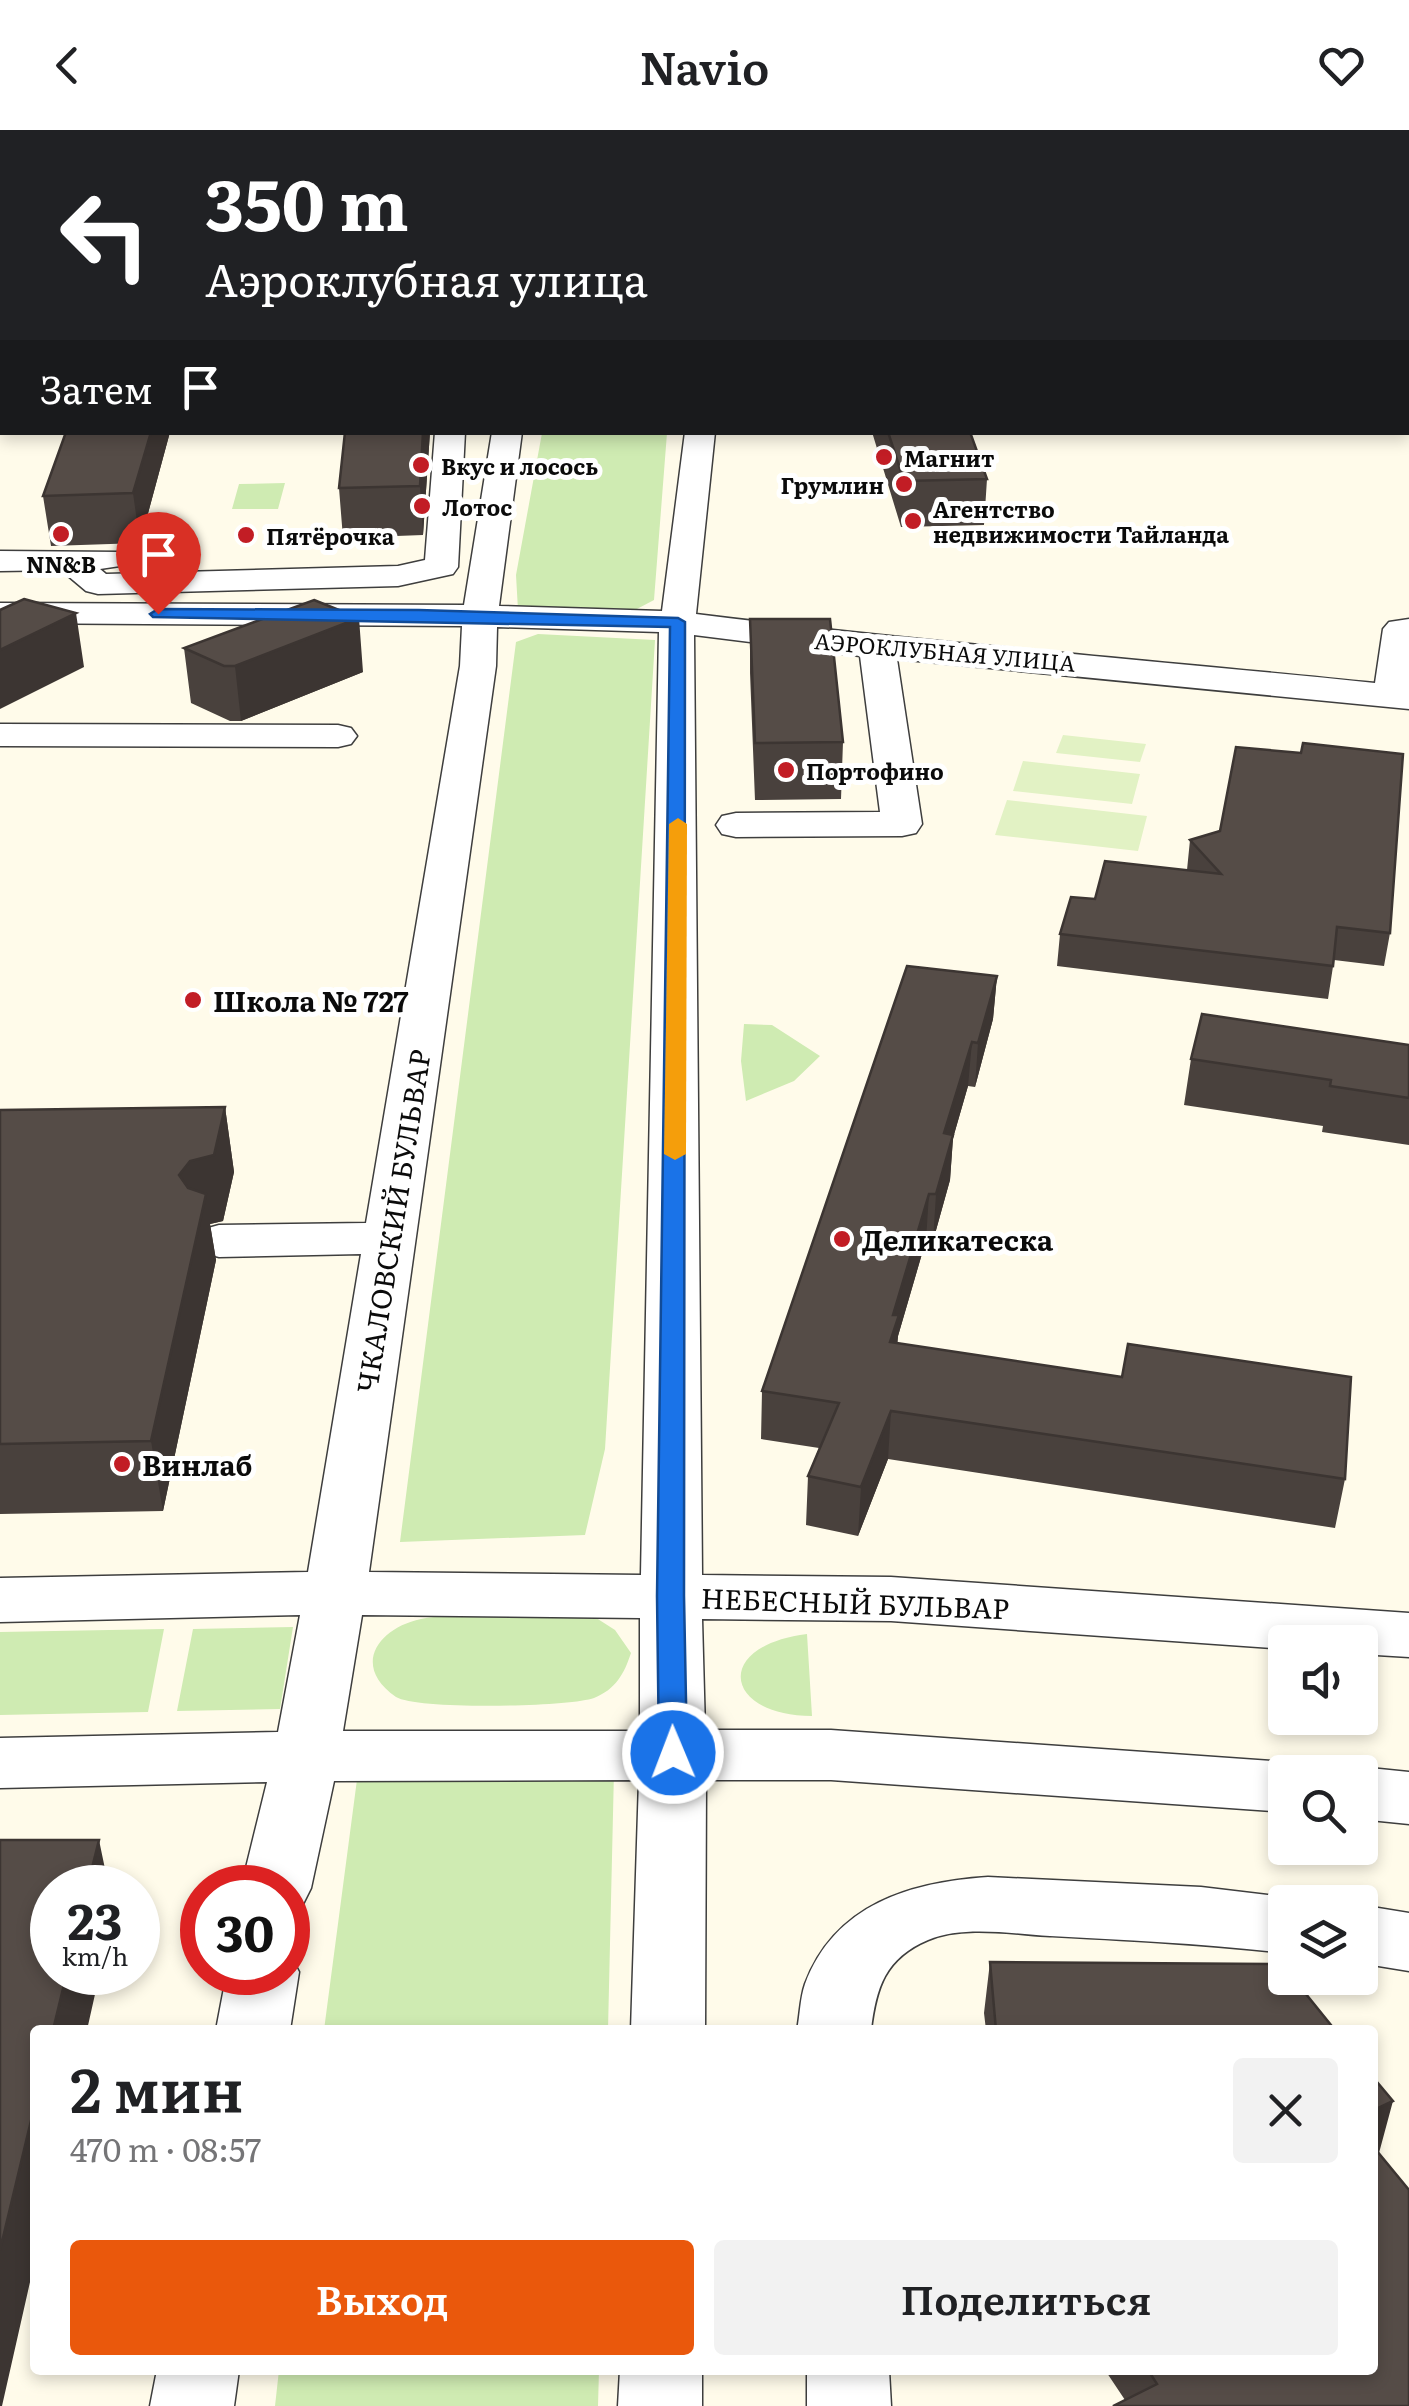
<!DOCTYPE html>
<html lang="ru">
<meta charset="utf-8">
<style>
body{margin:0;font-family:Literata,serif;background:#f2f2f2;color:#202124;height:100vh;display:flex;flex-direction:column;font-size:38px;white-space:nowrap}
*{box-sizing:border-box;margin:0}
p{font-size:32px;color:#757577}
.icon{flex:none;width:55px;height:55px;fill:none;stroke:currentColor;stroke-width:2;stroke-linecap:round;stroke-linejoin:round}
.map{position:relative;flex:1;overflow:hidden}
.panel{position:absolute;left:30px;top:1895px;width:1348px;height:350px;display:flex;flex-direction:column;background:#fff;border-radius:10px;box-shadow:0 5px 15px #0003}
.panel>*{flex:none}
.guide{position:absolute;left:0px;top:0px;width:1410px;height:305px;box-shadow:0 5px 15px #0003;background:#202124;color:#fff;overflow:hidden}
.controls{position:absolute;left:1268px;top:1495px;display:grid;gap:20px}
.controls a{display:grid;place-items:center;width:110px;height:110px;border-radius:10px;background:#fff;box-shadow:0 5px 15px #0003;font-size:50px}
.speed{position:absolute;left:30px;top:1735px;display:flex;gap:20px;font-size:50px;font-weight:700;text-align:center}
.speed>*{display:grid;place-content:center;width:130px;height:130px;border-radius:50%;background:#fff;box-shadow:0 5px 15px #0003;line-height:1}
.speed small{font-size:25px;font-weight:400}
.speed .limit{border:15px solid #d22;background:#fff;color:#111}
.pin{position:absolute;display:grid;place-items:center;width:85px;height:85px;color:#fff;margin:-102px -42px;border-radius:50% 50% 50% 0;rotate:-45deg;box-shadow:0 0 10px #0007}
.pin .icon{rotate:45deg}
.me{position:absolute;width:110px;margin:-55px;rotate:359deg;stroke-linejoin:round;filter:drop-shadow(0 0 8px #0008)}
.turn{display:flex;align-items:center;gap:35px;height:210px;padding:0 40px;font-size:45px}
.turn .icon{width:130px;height:130px;stroke-width:2.5}
.turn b{display:block;font-size:70px;line-height:85px}
.then{display:flex;align-items:center;height:95px;padding:0 40px;background:#0003;gap:20px;font-size:38px}
.round{display:grid;place-items:center;flex:none;width:105px;height:105px;border-radius:10px;background:#f2f2f2}
.summary{display:flex;align-items:center;justify-content:space-between;height:170px;padding:0 40px}
h1{font-size:60px;font-weight:600;line-height:75px}
.primary-button{display:flex;gap:20px;margin-top:auto;padding:20px 40px}
.primary-button a{flex:1;height:115px;border-radius:10px;background:#ea580c;color:#fff;font-size:40px;font-weight:600;line-height:115px;text-align:center}
.primary-button a+a{background:#f2f2f2;color:#202124}
header{display:flex;justify-content:space-between;align-items:center;height:130px;padding:0 40px;background:#fff;font-size:45px;font-weight:600}
.map>svg:first-child{display:block}
</style>
<header><svg class="icon" aria-label="back" viewBox="0 0 24 24"><path d="M15 5l-7 7 7 7"/></svg>Navio<svg class="icon" aria-label="heart" viewBox="0 0 24 24"><path d="M12 20l-8-8c-3-5 5-10 8-4 3-6 11-1 8 4z"/></svg></header>
<div class="map">
<svg width="1409" height="2276" viewBox="0 0 1409 2276">
<rect width="100%" height="100%" fill="#fffbea"/>
<!-- green -->
<path fill="#cfebb2" d="M542,303H667L654,470L635,480H518L516,445Z
M285,353L278,379H232L239,354Z
M538,504L655,510L605,1319L585,1405L400,1412L516,512Z
M744,894L772,895L820,926L794,951L746,971L741,931Z
M590,1484L615,1500L631,1523C624,1544 616,1559 594,1568C569,1577 417,1580 396,1567C351,1536 378,1498 421,1489C438,1485 458,1487 475,1487C513,1486 552,1485 590,1484Z
M293,1497L280,1579L177,1581L193,1499Z
M164,1499L148,1582L0,1585V1502Z
M807,1504L812,1586C724,1586 712,1516 807,1504Z
M614,1641L608,1900H324L358,1642Z
M279,2240H599L598,2276H275Z"/>
<!-- pitch -->
<path fill="#e2f2c4" d="M1063,605L1146,614L1140,632L1056,623Z
M1023,631L1140,644L1132,674L1013,661Z
M1007,670L1147,686L1138,721L995,705Z"/>
<g fill="none" stroke-linecap="round" stroke-linejoin="round">
<!-- minor casing -->
<g stroke="#3e3e3e" stroke-width="3">
<path id="minor" d="M195,0H291L293,2H197Z
M0,130L2,131V146H0Z
M0,269H2V287H0Z
M435,302H465L458,437L453,444L398,456L98,464L86,461L61,440L0,441V421L120,422L125,429L120,436L100,439L106,444L398,436L425,430Z
M492,302H522L499,476L662,481L685,302H715L696,484C922,512 1149,530 1375,553L1383,499L1389,492L1409,489V579L897,529L922,694L916,703L902,706L736,707L722,704L716,695L722,686L736,683L880,682L860,526L694,505L702,1445L891,1447L1409,1483V1527L1360,1524V1512H1285V1519L891,1491L702,1489L705,1600H831L1285,1632L1310,1642H1285V1682L831,1650H706L705,1900H631L639,1650L334,1651L311,1758L301,1778L288,1782V1758H241L267,1652L0,1658V1608L278,1602L300,1485L0,1492V1448L308,1442L361,1124L219,1127L201,1122L193,1111L201,1100L219,1095L366,1093L460,536L462,496L0,493V473L464,475ZM497,497L659,502L641,1445L369,1442L496,536ZM362,1485L640,1488V1601H343Z
M0,594L338,595L351,598L357,606L351,614L338,617L0,616Z
M1360,1637L1409,1642V1694L1360,1689V1642H1344Z
M988,1747L1201,1757L1285,1767L1303,1772H1285V1823C1207,1814 1128,1810 1050,1806C1013,1804 963,1795 928,1810C885,1828 876,1858 871,1900H797C800,1885 800,1868 805,1854C835,1774 911,1752 988,1747Z
M1360,1775L1409,1783V1841L1360,1833Z
M288,1821L299,1842L290,1900H216L227,1842H288Z
M157,2240H239L234,2276H150Z
M620,2240H702V2276H618Z
M807,2240H889L891,2276H807Z"/>
</g>
<!-- minor -->
<use href="#minor" fill="#fff" fill-rule="evenodd"/>
</g>
<!-- wall -->
<path fill="#49413d" d="M66,302H170L140,413L51,416L43,366Z
M345,302H430L423,405L343,408L339,358Z
M872,302H970L987,349L984,395L901,397Z
M750,489L843,612L841,669L755,670L750,543Z
M184,518L363,542L241,591H230L191,573Z
M1190,710L1390,803L1384,836L1334,830L1328,869L1057,836L1060,804L1187,740Z
M997,846L993,889L975,957L968,956L953,1008L950,1050L933,1111L926,1110L898,1206L897,1213L1345,1349L1335,1398L888,1329L858,1406L806,1395L808,1346L819,1318L761,1309L762,1261Z
M1409,915V1015L1322,1002L1323,996L1184,975L1191,929Z
M225,977L234,1042L223,1091L210,1094L216,1130L163,1381L0,1384V980Z
M990,1832L1335,1900H986L984,1883Z
M1379,2023L1409,2276L1125,2270L1105,2240H1372Z"/>
<!-- shaded-wall -->
<path fill="#3c3532" d="M151,302H170L140,413L133,363Z
M423,302H430L423,405L420,356Z
M76,483L84,537L0,579V520Z
M359,488L363,542L241,591L235,536Z
M997,846L993,889L975,957L978,913Z
M972,912L968,956L953,1008L950,1050L933,1111L936,1064L944,1003Z
M225,977L234,1042L223,1091L210,1094L216,1130L163,1381L151,1311L179,1045Z
M929,1064L926,1110L898,1206L896,1233L888,1260L893,1185Z
M891,1281L888,1329L858,1406L861,1357Z
M99,1710L109,1758H87Z
M67,1842H100L87,1900H53Z
M1393,1971L1379,2023L1372,2026V1981Z
M35,1974V2130L2,2276H0V2120Z"/>
<!-- building -->
<path fill="#554c47" stroke="#3c3532" stroke-width="2.5" d="M66,302H151L133,363L43,366Z
M345,302H423L420,356L339,358Z
M888,302H970L987,349L904,351Z
M24,469L76,483L0,520V480Z
M314,470L359,488L235,536H224L184,518Z
M750,489H830L843,612L755,613Z
M1303,613L1403,624L1390,803L1337,797L1333,836L1060,804L1071,767L1095,769L1105,731L1221,744L1190,710L1220,701L1236,617L1301,623Z
M907,836L997,846L978,913L972,912L944,1003L953,1005L936,1064H929L893,1185H899L890,1212L1122,1247L1128,1214L1351,1247L1345,1349L891,1281L861,1357L808,1346L839,1273L762,1261Z
M1202,884L1409,915V968L1330,956L1331,950L1191,929Z
M225,977L214,1025L190,1031L179,1045L188,1058L206,1064L151,1311L0,1314V980Z
M0,1710H99L87,1758H52V1842H67L53,1900H35V1974L0,2120Z
M990,1832L1282,1834L1285,1838V1848H1293L1335,1900H996Z
M1372,1946L1393,1971L1372,1981Z
M1372,2015L1409,2060V2276H1113L1157,2254L1148,2240H1372Z"/>
<!-- route -->
<path fill="#1a73e8" stroke="#114b97" stroke-width="2.5" d="M158,479L419,480L678,488L685,492L684,1466L687,1623L683,1631L673,1634L663,1631L659,1623L657,1466L670,497L153,487L150,484Z"/>
<!-- slow -->
<path fill="#f59e0b" d="M678,688L687,694L686,1024L675,1030L664,1024L669,694Z"/>
<!-- markers -->
<g fill="#c21d25" stroke="#fff" stroke-width="4">
<circle cx="884" cy="327" r="10"/>
<circle cx="421" cy="335" r="10"/>
<circle cx="904" cy="354" r="10"/>
<circle cx="422" cy="376" r="10"/>
<circle cx="913" cy="391" r="10"/>
<circle cx="61" cy="404" r="10"/>
<circle cx="246" cy="405" r="10"/>
<circle cx="786" cy="640" r="10"/>
<circle cx="193" cy="870" r="10"/>
<circle cx="842" cy="1109" r="10"/>
<circle cx="122" cy="1334" r="10"/>
</g>
<g text-anchor="middle" dominant-baseline="central" stroke-width="10" stroke-linejoin="round" paint-order="stroke">
<!-- far-poi labels -->
<g font-size="22" font-weight="bold" fill="#0b0b0b" stroke="#fff" text-anchor="start">
<text x="904" y="327">Магнит</text>
<text x="441" y="335">Вкус и лосось</text>
<text x="884" y="354" text-anchor="end">Грумлин</text>
<text x="442" y="376">Лотос</text>
<text x="933" y="378">Агентство<tspan x="933" dy="25">недвижимости Тайланда</tspan></text>
<text x="266" y="405">Пятёрочка</text>
<text x="61" y="433" text-anchor="middle">NN&amp;B</text>
<text x="806" y="640">Портофино</text>
</g>
<!-- far-street labels -->
<g font-size="22" fill="#0b0b0b" stroke="#fff">
<text transform="translate(945 521) rotate(5)">АЭРОКЛУБНАЯ УЛИЦА</text>
</g>
<!-- poi labels -->
<g font-size="28" font-weight="bold" fill="#0b0b0b" stroke="#fff" text-anchor="start">
<text x="213" y="870">Школа № 727</text>
<text x="862" y="1109">Деликатеска</text>
<text x="142" y="1334">Винлаб</text>
</g>
<!-- street labels -->
<g font-size="28" fill="#0b0b0b" stroke="#fff">
<text transform="translate(392 1091) rotate(-81)">ЧКАЛОВСКИЙ БУЛЬВАР</text>
<text transform="translate(855 1472) rotate(2)">НЕБЕСНЫЙ БУЛЬВАР</text>
</g>
</g>
</svg>
<div class="controls">
<a><svg class="icon" aria-label="sound" viewBox="0 0 24 24"><path d="M4 9h4l5-4v14l-5-4H4zM17 9q2 3 0 6"/></svg></a>
<a><svg class="icon" aria-label="search" viewBox="0 0 24 24"><circle cx="10" cy="10" r="6"/><path d="M15 15l6 6"/></svg></a>
<a><svg class="icon" aria-label="layers" viewBox="0 0 24 24"><path d="M12 4l9 5-9 5-9-5zM3 14l9 5 9-5"/></svg></a>
</div>
<div class="speed"><div>23<small>km/h</small></div><div class="limit">30</div></div>
<div class="pin" style="left:158px;top:484px;background:#d93025"><svg class="icon" aria-label="arrive" viewBox="0 0 24 24"><path d="M6 21V4h12l-3 4 3 4H6"/></svg></div>
<svg class="me" style="left:673px;top:1623px" viewBox="-20 -20 40 40"><circle r="17" fill="#1a73e8" stroke="#fff" stroke-width="3"/><path d="M0-11L8 9 0 5-8 9z" fill="#fff"/></svg>
<div class="guide">
<div class="turn"><svg class="icon" aria-label="left" viewBox="0 0 24 24"><path d="M17 20v-9H6M10 6l-5 5 5 5"/></svg><div><b>350 m</b>Аэроклубная улица</div></div>
<div class="then">Затем<svg class="icon" aria-label="arrive" viewBox="0 0 24 24"><path d="M6 21V4h12l-3 4 3 4H6"/></svg></div>
</div>
<section class="panel">
<div class="summary"><div><h1>2 мин</h1><p>470 m · 08:57</p></div><a class="round"><svg class="icon" aria-label="close" viewBox="0 0 24 24"><path d="M6 6l12 12M18 6L6 18"/></svg></a></div>
<div class="primary-button"><a>Выход</a><a>Поделиться</a></div>
</section>
</div>
